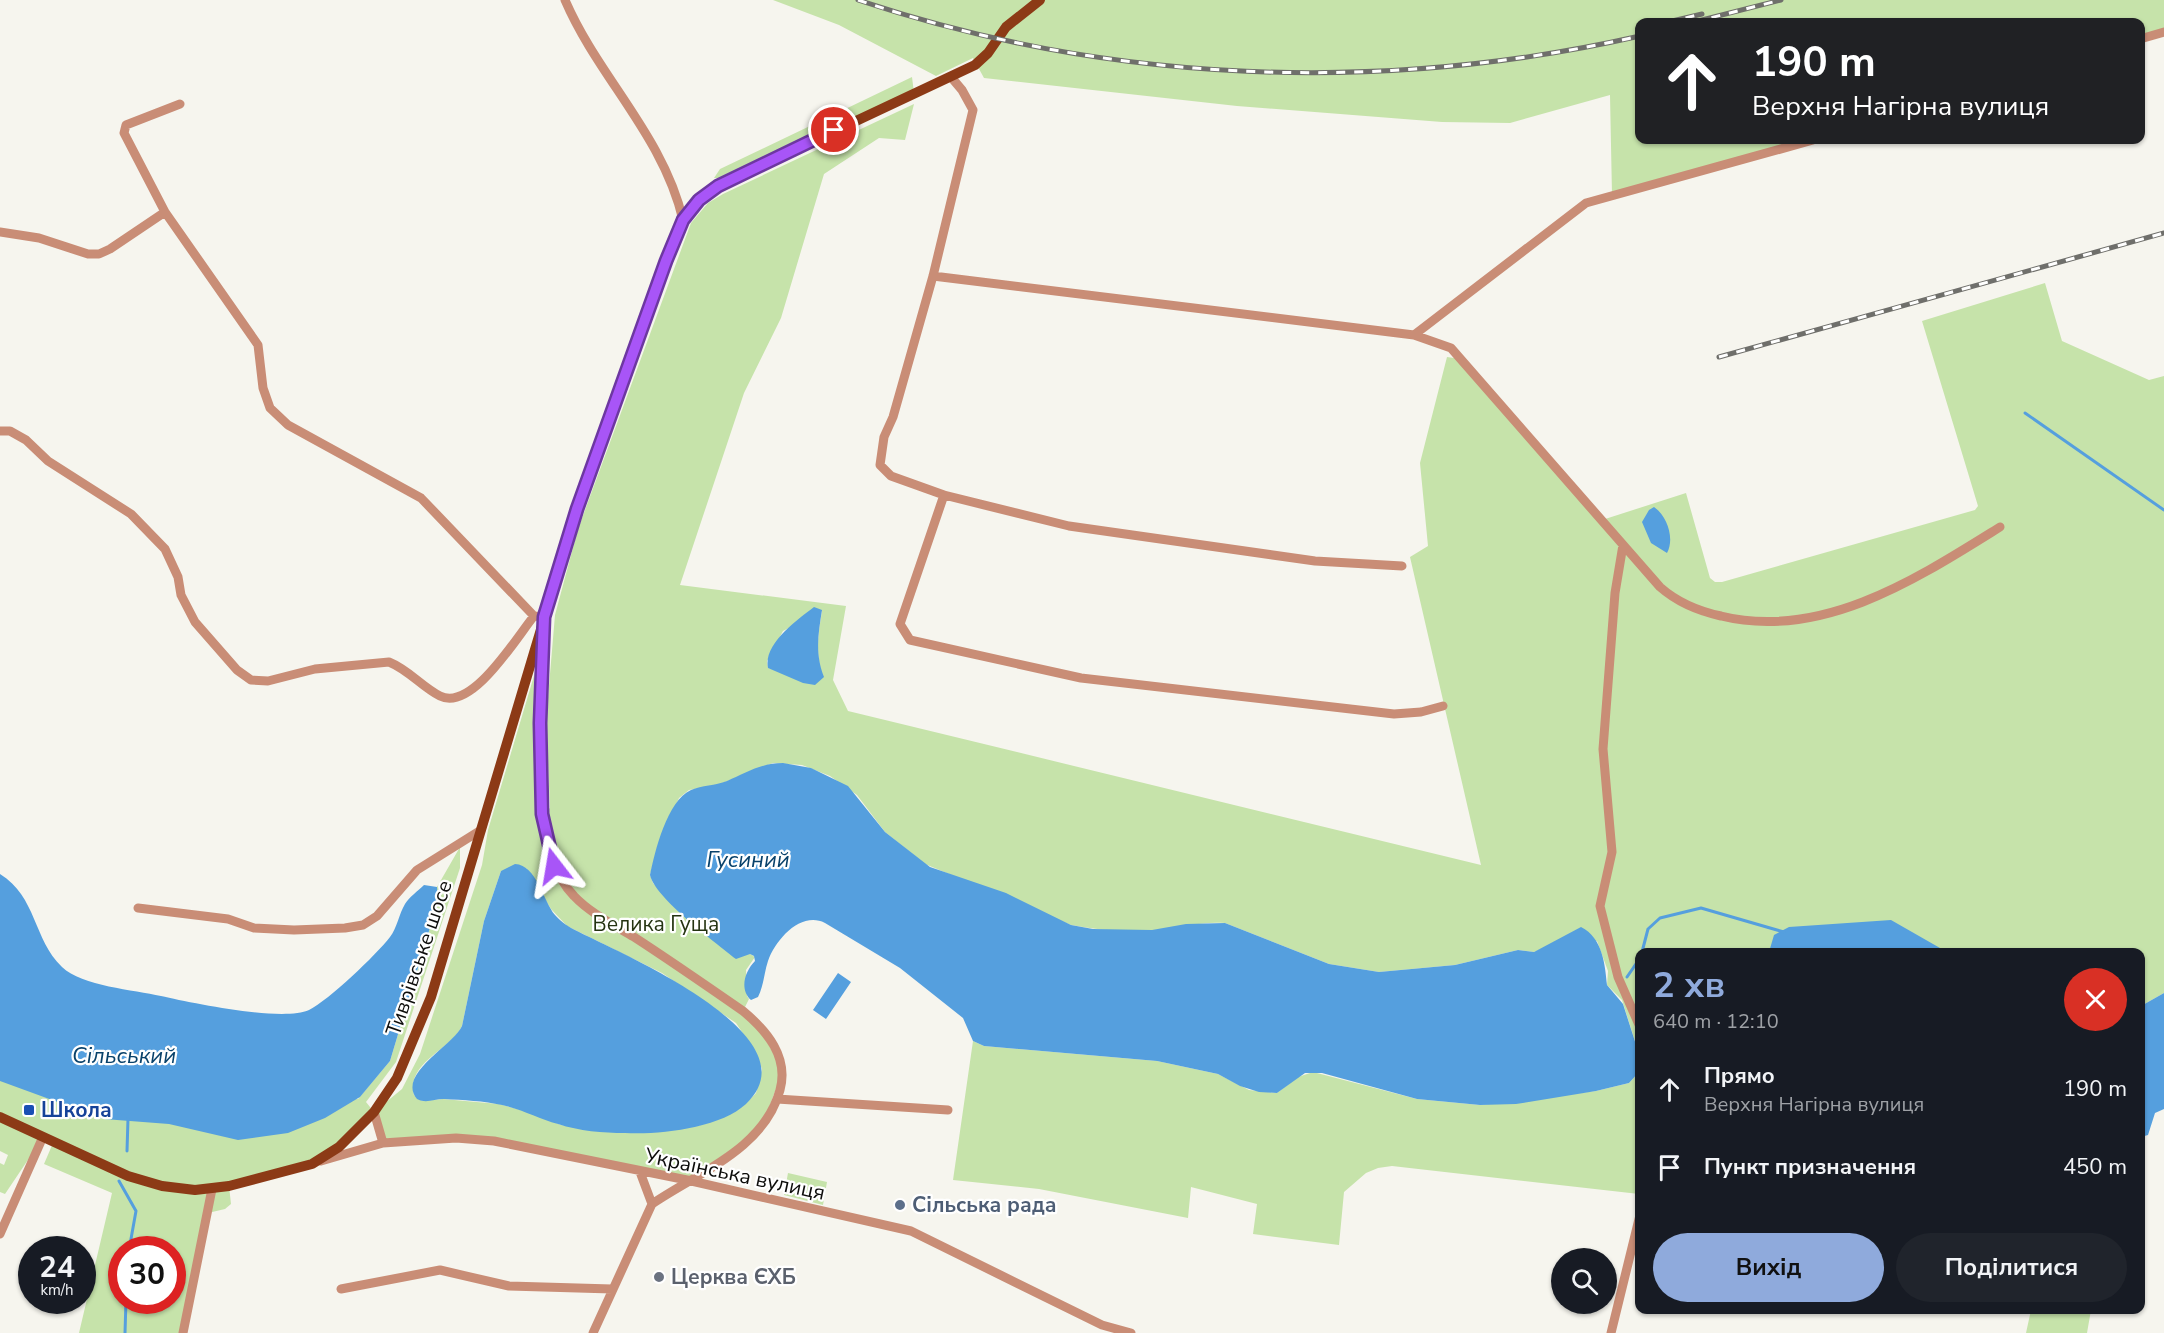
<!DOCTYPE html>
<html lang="uk">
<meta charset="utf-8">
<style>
body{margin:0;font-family:"Nunito Sans",sans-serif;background:#20242c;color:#f1f3f6;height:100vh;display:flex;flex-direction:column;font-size:22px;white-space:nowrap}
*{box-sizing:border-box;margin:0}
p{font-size:20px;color:#9ea1a6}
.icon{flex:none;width:33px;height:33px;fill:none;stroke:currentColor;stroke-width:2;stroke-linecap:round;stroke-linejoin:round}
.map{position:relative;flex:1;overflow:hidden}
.panel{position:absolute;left:1635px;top:948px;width:510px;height:366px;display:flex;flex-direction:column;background:#171b24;border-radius:12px;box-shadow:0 2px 4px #0004}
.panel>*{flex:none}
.banner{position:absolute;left:1635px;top:18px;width:510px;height:126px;border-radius:12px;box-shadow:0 2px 4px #0004;background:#202124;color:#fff;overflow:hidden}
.fabs{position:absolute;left:1551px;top:1248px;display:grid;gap:12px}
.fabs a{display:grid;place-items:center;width:66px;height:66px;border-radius:50%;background:#171b24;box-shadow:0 2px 4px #0004;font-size:30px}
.speed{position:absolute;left:18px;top:1236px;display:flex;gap:12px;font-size:30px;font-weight:700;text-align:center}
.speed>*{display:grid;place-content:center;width:78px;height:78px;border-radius:50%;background:#171b24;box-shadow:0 2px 4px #0004;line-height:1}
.speed small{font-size:15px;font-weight:400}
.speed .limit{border:9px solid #d22;background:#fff;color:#111}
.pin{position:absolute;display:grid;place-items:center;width:51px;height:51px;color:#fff;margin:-26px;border:3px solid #fff;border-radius:50%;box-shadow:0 2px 6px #0007}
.me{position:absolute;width:66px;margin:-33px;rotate:346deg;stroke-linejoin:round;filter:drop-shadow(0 0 4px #0008)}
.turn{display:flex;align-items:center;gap:21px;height:126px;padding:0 18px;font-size:27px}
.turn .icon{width:78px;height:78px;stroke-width:2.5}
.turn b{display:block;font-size:42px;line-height:51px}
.round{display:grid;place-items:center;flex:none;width:63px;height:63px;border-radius:32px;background:#20242c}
.summary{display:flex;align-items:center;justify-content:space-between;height:102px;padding:0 18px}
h1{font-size:36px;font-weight:700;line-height:45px;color:#8faadc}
.primary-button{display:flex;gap:12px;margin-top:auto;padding:12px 18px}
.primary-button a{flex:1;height:69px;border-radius:36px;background:#8faadc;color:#111;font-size:24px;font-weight:700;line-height:69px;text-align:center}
.primary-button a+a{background:#20242c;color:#f1f3f6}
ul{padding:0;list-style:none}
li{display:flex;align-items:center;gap:18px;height:78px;padding:0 18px}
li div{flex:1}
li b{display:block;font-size:22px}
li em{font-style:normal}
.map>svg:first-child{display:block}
</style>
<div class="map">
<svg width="2164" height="1333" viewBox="0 0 2164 1333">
<rect width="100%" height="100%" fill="#f6f5ee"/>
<!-- green -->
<path fill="#c6e3aa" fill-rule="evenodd" d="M773,0H2164V32L2141,39L2140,22H1640V140H1813L1612,195L1610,95L1510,123L1442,122L1237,106L984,78L973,58L936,76L839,25Z
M912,77L914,93L734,178H714L720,169Z
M914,104L905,140L879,138L824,174L781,318L744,393L680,585L846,606L833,680L848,711L1481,865L1410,557L1428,546L1420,463L1447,357L1461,359L1602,520L1686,493L1710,578L1715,582H1722L1975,510L1978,506L1922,321L2045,283L2062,341L2149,380L2164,376V993L2141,1006L2140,952H1640L1639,1054L1622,1000L1607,985L1608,971L1597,941L1546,947L1534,952L1518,950L1455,965L1379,972L1329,964L1225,923C1202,921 1179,928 1155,930C1128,933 1098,930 1071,925L925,864L885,832L857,795L830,776L802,765L773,763L720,784L689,790L679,798L658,845L650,875L653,883L674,906L755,957L746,970L747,996L749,999L743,1011L755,1021L783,1070L761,1129L687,1180L494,1141L383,1143L374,1113L329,1154L229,1186L231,1204L225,1209L208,1213L183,1333H79L112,1193L44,1164L53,1143L42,1139L5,1194L0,1192V1163L4,1165L8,1155L0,1151V1072L358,1099L390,1061L438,901L437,887L460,847V868L396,1062L366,1102L374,1112L402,1089L420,1054L482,865L488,830L536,669H539L543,814L550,808L546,721L555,615L578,529L691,223L708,203L723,194ZM822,611C818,635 815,654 823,677L768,668L767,661L783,631ZM526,868L551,909L567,926L662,973L736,1023L756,1053L762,1069L756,1093L743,1106L698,1126L626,1133L561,1125L532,1113L499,1104L443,1099L422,1101L414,1095C406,1062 451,1050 462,1026L484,921L501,871ZM122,1250H172V1300H122Z
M973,1041L984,1046L1157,1061L1218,1074L1249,1090L1277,1093L1298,1077L1313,1072L1417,1099L1480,1105L1596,1091L1629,1083L1639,1072V1194L1392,1166L1378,1168L1366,1173L1344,1192L1339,1245L1253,1234L1257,1204L1191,1187L1188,1218L1039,1189L953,1180Z
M788,1173L827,1182L823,1205L784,1195Z
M2031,1310H2091L2087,1333H2026Z"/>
<!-- water -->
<path fill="#559fde" d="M1654,507C1667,516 1675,538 1667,553L1651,543L1642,522L1649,510Z
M814,607L822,610C818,635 815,654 824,677L815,685L803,683L768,668C763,644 797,620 814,607Z
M783,763L811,768L848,786L885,832L930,867L1006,893L1071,925L1093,929L1152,930L1186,924L1225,923L1329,964L1379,972L1455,965L1518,950L1534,952L1581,927C1603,938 1605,965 1607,985L1623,1004L1639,1054V1072L1629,1083L1596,1091L1516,1104L1480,1105L1417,1099L1322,1073H1305L1277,1093L1259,1092L1240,1086L1218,1074L1157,1061L984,1046L973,1041L963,1018L900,968L825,923C801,911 776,939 768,961C764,973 764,985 758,997L751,1000C739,989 745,971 755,961L754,956L750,954L736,959C716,943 655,898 650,875C655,851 667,801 691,790C702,785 715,786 727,781C746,773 761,763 783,763Z
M515,864C537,865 543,901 555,915C562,923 569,927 577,931C620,953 818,1036 746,1104C720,1128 660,1135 625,1133C603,1133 579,1131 558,1124C539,1119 522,1109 502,1105C484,1101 463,1100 444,1099C434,1099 426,1104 417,1099C396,1074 454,1045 462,1026L484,921L501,871Z
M0,874C37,897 33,939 62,967C82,986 134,990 161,996C192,1003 282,1022 309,1010C329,1000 376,955 390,937C397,928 399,914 405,904C409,897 418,891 424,885L437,887L438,901L390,1061L360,1097L325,1118L288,1133L238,1140L169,1124L104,1119L0,1081Z
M1891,920L1947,952H1769L1774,935L1789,927Z
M838,973L851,982L826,1019L813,1010Z
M2164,993V1109L2155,1113L2148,1135L2141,1137V1006Z"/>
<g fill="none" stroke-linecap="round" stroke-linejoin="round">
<!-- stream -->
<path stroke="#559fde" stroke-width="3" d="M2025,413L2164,510
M1642,952L1648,929L1660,918L1701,908L1784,932
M1627,977L1640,958
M127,1151L128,1119
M119,1181L136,1211L129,1250
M125,1333L126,1300"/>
<!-- minor -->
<path stroke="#c98d76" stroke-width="9" d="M565,0C598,77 663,135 683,220
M2140,39L2164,32
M951,77L962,90L973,110L933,276L893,417L884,437L880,465L891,476L944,495L900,624L910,640L1081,678L1394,714L1421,712L1443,706
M180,104L126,125L124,133L165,212L258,345L263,388L270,408L288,425L421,498L534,616L544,617C543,688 522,844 574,896C590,913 614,925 634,937C671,961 707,986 743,1011C767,1031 789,1057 780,1090C764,1149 699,1172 652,1204
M0,232L39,238L88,254H99L110,249L165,212
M933,276L1414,335L1451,348L1660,587C1677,602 1698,611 1721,616C1822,641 1918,578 2000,527
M1414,335L1586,203L1813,140
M0,431H10L26,440L48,461L131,514L165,549L178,577L181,595L195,622L237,670L251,680L268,681L315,669L389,662C409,670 422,687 440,696C472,712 516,638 534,616
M944,495L1069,526L1315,561L1402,566
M1623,545L1615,593L1603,749L1612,852L1600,906L1618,977L1640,1027
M138,908L228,919L254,928L294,930L345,928L363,925L377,916L417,870L481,830
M777,1099L948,1110
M374,1112L383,1143
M321,1161L383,1143L456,1138L494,1141L687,1180L911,1231L1102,1325L1131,1333
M0,1234L42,1139
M341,1289L440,1270L509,1286L612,1289
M183,1333L212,1189
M593,1333L652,1204L640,1172
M1611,1333L1640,1215"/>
<!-- major -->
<path stroke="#8c3a16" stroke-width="10" d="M0,1117L128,1176L162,1186L195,1190L229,1186L312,1164L339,1147L374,1112L397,1078L431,997L577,509L666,261L683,220L699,200L718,186L975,65L988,53L1006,27L1040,0"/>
<!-- rail casing -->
<g stroke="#6f6f6b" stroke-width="5">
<path id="rail" d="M858,0C1109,84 1382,94 1640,36
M1668,22L1702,14
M1694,22L1781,0
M1719,357L2164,233"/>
</g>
<!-- rail -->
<use href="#rail" stroke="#fff" stroke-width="3" stroke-dasharray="9" stroke-linecap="butt"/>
</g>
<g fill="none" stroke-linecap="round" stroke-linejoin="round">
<!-- route casing -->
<g stroke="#6d37a1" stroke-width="15">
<path id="route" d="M554,866L542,814L540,723L544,617L577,509L666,261L683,220L699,200L718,186L834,130"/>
</g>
<!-- route -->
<use href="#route" stroke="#a855f7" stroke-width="10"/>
</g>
<!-- markers -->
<rect fill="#1a4fb4" stroke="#fff" stroke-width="2" x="23" y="1104" width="12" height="12" rx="3"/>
<circle fill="#5c6f8a" stroke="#fff" stroke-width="2" cx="900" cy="1205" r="6"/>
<circle fill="#6b7280" stroke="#fff" stroke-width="2" cx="659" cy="1277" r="6"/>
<g text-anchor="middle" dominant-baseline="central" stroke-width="4.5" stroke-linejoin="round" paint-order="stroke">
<!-- park labels -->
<g font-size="21" fill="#243311" stroke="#fff">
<text x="656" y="924">Велика Гуща</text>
</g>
<!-- street labels -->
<g font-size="21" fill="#0d0d0b" stroke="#fff">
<text transform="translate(419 958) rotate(-71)">Тиврівське шосе</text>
<text transform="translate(735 1174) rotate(12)">Українська вулиця</text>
</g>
<!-- transit labels -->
<g font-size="21" font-weight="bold" fill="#164399" stroke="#fff" text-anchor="start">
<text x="41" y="1110">Школа</text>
</g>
<!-- service labels -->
<g font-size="21" font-weight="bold" fill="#4e5e75" stroke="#fff" text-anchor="start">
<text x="912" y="1205">Сільська рада</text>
</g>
<!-- worship labels -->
<g font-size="21" font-weight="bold" fill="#5b616d" stroke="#fff" text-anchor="start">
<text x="671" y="1277">Церква ЄХБ</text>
</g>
<!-- water labels -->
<g font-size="22" font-style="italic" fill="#09426b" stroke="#fff">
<text x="748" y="860">Гусиний</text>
<text x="124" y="1056">Сільський</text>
</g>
</g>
</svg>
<div class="fabs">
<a><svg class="icon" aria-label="search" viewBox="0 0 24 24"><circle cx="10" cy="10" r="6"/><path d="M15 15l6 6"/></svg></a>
</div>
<div class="speed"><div>24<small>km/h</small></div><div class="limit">30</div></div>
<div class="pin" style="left:834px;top:130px;background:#d93025"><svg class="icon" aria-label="arrive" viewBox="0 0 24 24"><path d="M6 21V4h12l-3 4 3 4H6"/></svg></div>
<svg class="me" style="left:554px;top:866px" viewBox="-20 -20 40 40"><path d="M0-17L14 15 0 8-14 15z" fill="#a855f7" stroke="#fff" stroke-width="4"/></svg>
<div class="banner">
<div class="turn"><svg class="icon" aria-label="ahead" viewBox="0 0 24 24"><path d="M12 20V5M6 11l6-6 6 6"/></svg><div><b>190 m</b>Верхня Нагірна вулиця</div></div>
</div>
<section class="panel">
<div class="summary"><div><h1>2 хв</h1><p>640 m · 12:10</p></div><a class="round" style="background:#d93025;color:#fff"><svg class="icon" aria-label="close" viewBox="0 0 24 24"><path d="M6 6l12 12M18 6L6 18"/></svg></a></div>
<ul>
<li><svg class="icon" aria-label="ahead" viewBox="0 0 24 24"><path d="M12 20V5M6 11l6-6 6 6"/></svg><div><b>Прямо</b><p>Верхня Нагірна вулиця</p></div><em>190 m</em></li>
<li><svg class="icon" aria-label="arrive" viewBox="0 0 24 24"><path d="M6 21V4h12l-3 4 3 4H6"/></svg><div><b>Пункт призначення</b></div><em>450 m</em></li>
</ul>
<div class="primary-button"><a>Вихід</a><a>Поділитися</a></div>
</section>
</div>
